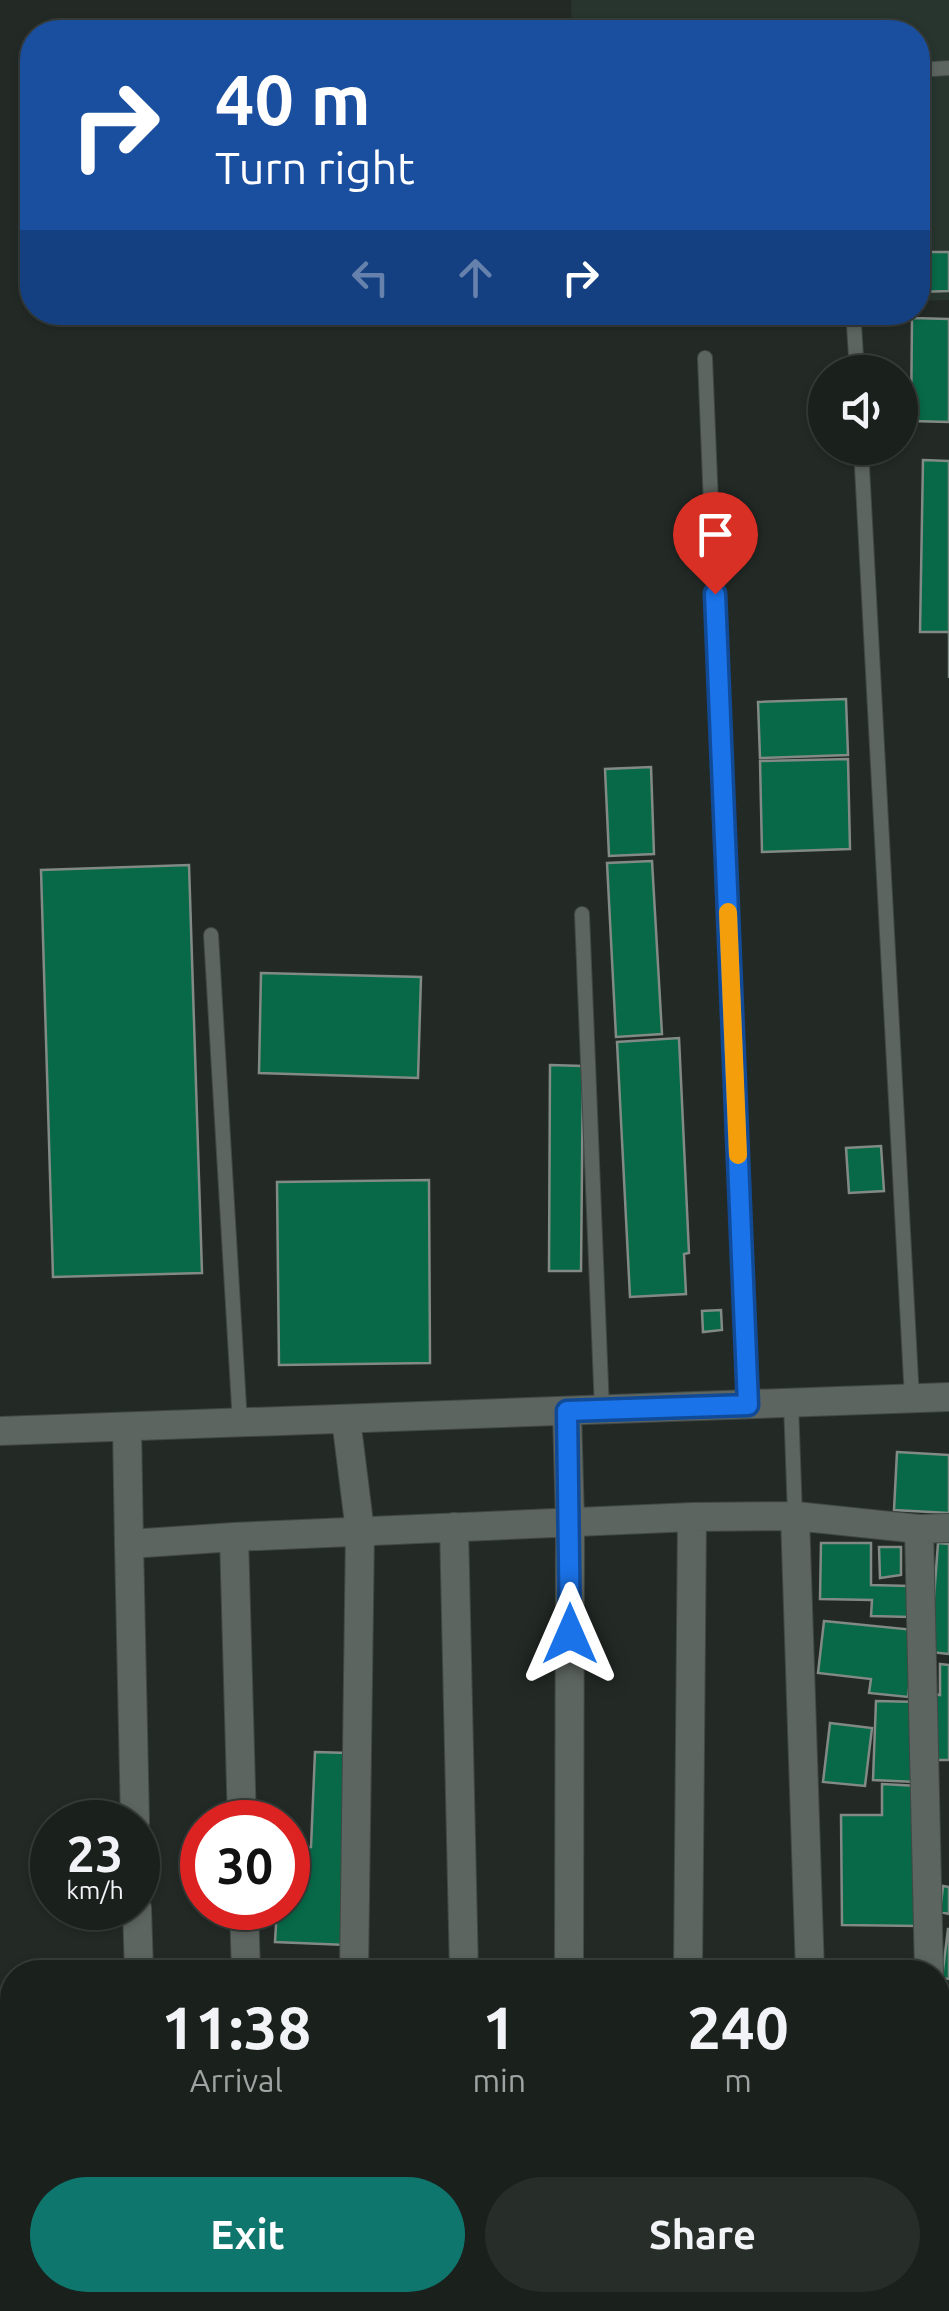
<!DOCTYPE html>
<style>
body{margin:0;font-family:Ubuntu,sans-serif;background:#272d29;color:#f1f3f6;height:100vh;display:flex;flex-direction:column;font-size:38px;white-space:nowrap}
*{box-sizing:border-box;margin:0}
p{font-size:32px;color:#9fa3a3}
.icon{flex:none;width:55px;height:55px;fill:none;stroke:currentColor;stroke-width:2;stroke-linecap:round;stroke-linejoin:round}
.map{position:relative;flex:1;overflow:hidden}
.drawer{position:absolute;left:0px;top:1960px;width:950px;height:352px;display:flex;flex-direction:column;background:#1a201c;border-radius:40px 40px 0 0;box-shadow:0 2px 8px #0004,0 0 0 2px #383e3b}
.drawer>*{flex:none}
.guide{position:absolute;left:20px;top:20px;width:910px;height:305px;border-radius:40px;box-shadow:0 2px 8px #0004,0 0 0 2px #383e3b;background:#1a4fa0;color:#fff;overflow:hidden}
.fabs{position:absolute;left:808px;top:355px;display:grid;gap:20px}
.fabs a{display:grid;place-items:center;width:110px;height:110px;border-radius:50%;background:#1a201c;box-shadow:0 2px 8px #0004,0 0 0 2px #383e3b;font-size:50px}
.speed{position:absolute;left:30px;top:1800px;display:flex;gap:20px;font-size:50px;font-weight:700;text-align:center}
.speed>*{display:grid;place-content:center;width:130px;height:130px;border-radius:50%;background:#1a201c;box-shadow:0 2px 8px #0004,0 0 0 2px #383e3b;line-height:1}
.speed small{font-size:25px;font-weight:400}
.speed .limit{border:15px solid #d22;background:#fff;color:#111}
.pin{position:absolute;display:grid;place-items:center;width:85px;height:85px;color:#fff;margin:-102px -42px;border-radius:50% 50% 50% 0;rotate:-45deg;box-shadow:0 0 10px #0007}
.pin .icon{rotate:45deg}
.me{position:absolute;width:110px;margin:-55px;rotate:0deg;stroke-linejoin:round;filter:drop-shadow(0 0 8px #0008)}
.turn{display:flex;align-items:center;gap:35px;height:210px;padding:0 30px;font-size:45px}
.turn .icon{width:130px;height:130px;stroke-width:2.5}
.turn b{display:block;font-size:70px;line-height:85px}
.lanes{display:flex;align-items:center;height:95px;padding:0 30px;background:#0003;justify-content:center;gap:50px;direction:ltr}
.lanes .off{opacity:.35}
.eta{display:flex;justify-content:space-evenly;align-items:center;height:170px;text-align:center}
.eta b{font-size:60px;font-weight:700;line-height:70px}
.button{display:flex;gap:20px;margin-top:auto;padding:20px 30px}
.button a{flex:1;height:115px;border-radius:60px;background:#0f766e;color:#fff;font-size:40px;font-weight:700;line-height:115px;text-align:center}
.button a+a{background:#272d29;color:#f1f3f6}
.map>svg:first-child{display:block}
</style>
<div class="map">
<svg width="949" height="2311" viewBox="0 0 949 2311">
<rect width="100%" height="100%" fill="#232a26"/>
<!-- built -->
<path fill="#27352e" d="M571,0H949V300L918,301V32H572Z"/>
<!-- building -->
<path fill="#076947" stroke="#828a86" stroke-width="2.5" d="M918,252H949V291L918,292Z
M912,318L949,319V422L911,421Z
M923,460L949,461V678V632H920Z
M846,699L848,755L760,758L758,702Z
M848,759L850,849L762,852L760,761Z
M651,767L654,854L609,856L605,769Z
M652,861L662,1034L616,1037L607,863Z
M189,865L202,1273L53,1277L41,870Z
M261,973L421,977L418,1078L259,1073Z
M679,1038L689,1253L684,1254L686,1294L630,1297L617,1042Z
M550,1065L583,1066L581,1271H549Z
M881,1146L884,1191L849,1193L846,1148Z
M429,1180L430,1363L279,1365L277,1182Z
M721,1310L722,1330L703,1332L702,1311Z
M897,1452L949,1455V1513L894,1510Z
M821,1543H871V1585L910,1586V1617L871,1616L872,1600L820,1599Z
M938,1543L949,1544V1654L930,1652Z
M879,1547H901V1575L880,1578Z
M824,1621L915,1630L908,1697L869,1693L871,1679L818,1673Z
M940,1664L949,1665V1760H932L933,1694L940,1695Z
M876,1701L920,1702L916,1782L873,1780Z
M830,1723L872,1728L865,1786L823,1782Z
M315,1752L349,1753L346,1945L275,1942L277,1908H288V1848L311,1847Z
M882,1784L918,1786L920,1926L842,1925L841,1815H882Z
M943,1886L949,1887V1914L940,1912Z
M948,1929H949V1979L942,1978Z
M838,1964L908,1969V1972H837Z
M938,2024H949V2138H938Z
M938,2147H949V2227H938Z
M95,2300H254V2311H96Z
M304,2300H390V2303L304,2306Z
M419,2300H582V2311H419Z"/>
<g fill="none" stroke-linecap="round" stroke-linejoin="round">
<!-- service casing -->
<g stroke="#424845" stroke-width="16">
<path id="service" d="M918,70L949,68
M854,325L857,372
M705,358L748,1405
M861,448L912,1399
M582,914L602,1410
M211,935L240,1423
M791,1403L795,1516"/>
</g>
<!-- minor casing -->
<g stroke="#424845" stroke-width="30">
<path id="minor" d="M567,1411L570,1522L569,1972
M346,1419L360,1531L354,1972
M127,1427L129,1544
M0,1431L949,1397
M795,1516L810,1972
M454,1527L464,1972
M919,1529L929,1972
M234,1537L242,1822
M135,1822L129,1544L234,1537L692,1517L795,1516L919,1529L949,1528
M137,1908L139,1972
M244,1908L246,1972
M688,1972L692,1517"/>
</g>
<!-- service -->
<use href="#service" stroke="#5d6560" stroke-width="14"/>
<!-- minor -->
<use href="#minor" stroke="#5d6560" stroke-width="28"/>
</g>
<g fill="none" stroke-linecap="round" stroke-linejoin="round">
<!-- route casing -->
<g stroke="#114b97" stroke-width="25">
<path id="route" d="M570,1634L567,1411L748,1405L715,594"/>
</g>
<!-- route -->
<use href="#route" stroke="#1a73e8" stroke-width="18"/>
<!-- slow -->
<path stroke="#f59e0b" stroke-width="18" d="M728,912L738,1155"/>
</g>
</svg>
<div class="fabs">
<a><svg class="icon" aria-label="sound" viewBox="0 0 24 24"><path d="M4 9h4l5-4v14l-5-4H4zM17 9q2 3 0 6"/></svg></a>
</div>
<div class="speed"><div>23<small>km/h</small></div><div class="limit">30</div></div>
<div class="pin" style="left:715px;top:594px;background:#d93025"><svg class="icon" aria-label="arrive" viewBox="0 0 24 24"><path d="M6 21V4h12l-3 4 3 4H6"/></svg></div>
<svg class="me" style="left:570px;top:1634px" viewBox="-20 -20 40 40"><path d="M0-17L14 15 0 8-14 15z" fill="#1a73e8" stroke="#fff" stroke-width="4"/></svg>
<div class="guide">
<div class="turn"><svg class="icon" aria-label="right" viewBox="0 0 24 24"><path d="M7 20v-9h11M14 6l5 5-5 5"/></svg><div><b>40 m</b>Turn right</div></div>
<div class="lanes"><svg class="icon off" aria-label="left" viewBox="0 0 24 24"><path d="M17 20v-9H6M10 6l-5 5 5 5"/></svg><svg class="icon off" aria-label="ahead" viewBox="0 0 24 24"><path d="M12 20V5M6 11l6-6 6 6"/></svg><svg class="icon" aria-label="right" viewBox="0 0 24 24"><path d="M7 20v-9h11M14 6l5 5-5 5"/></svg></div>
</div>
<section class="drawer">
<div class="eta">
<div><b>11:38</b><p>Arrival</p></div>
<div><b>1</b><p>min</p></div>
<div><b>240</b><p>m</p></div>
</div>
<div class="button"><a>Exit</a><a>Share</a></div>
</section>
</div>
